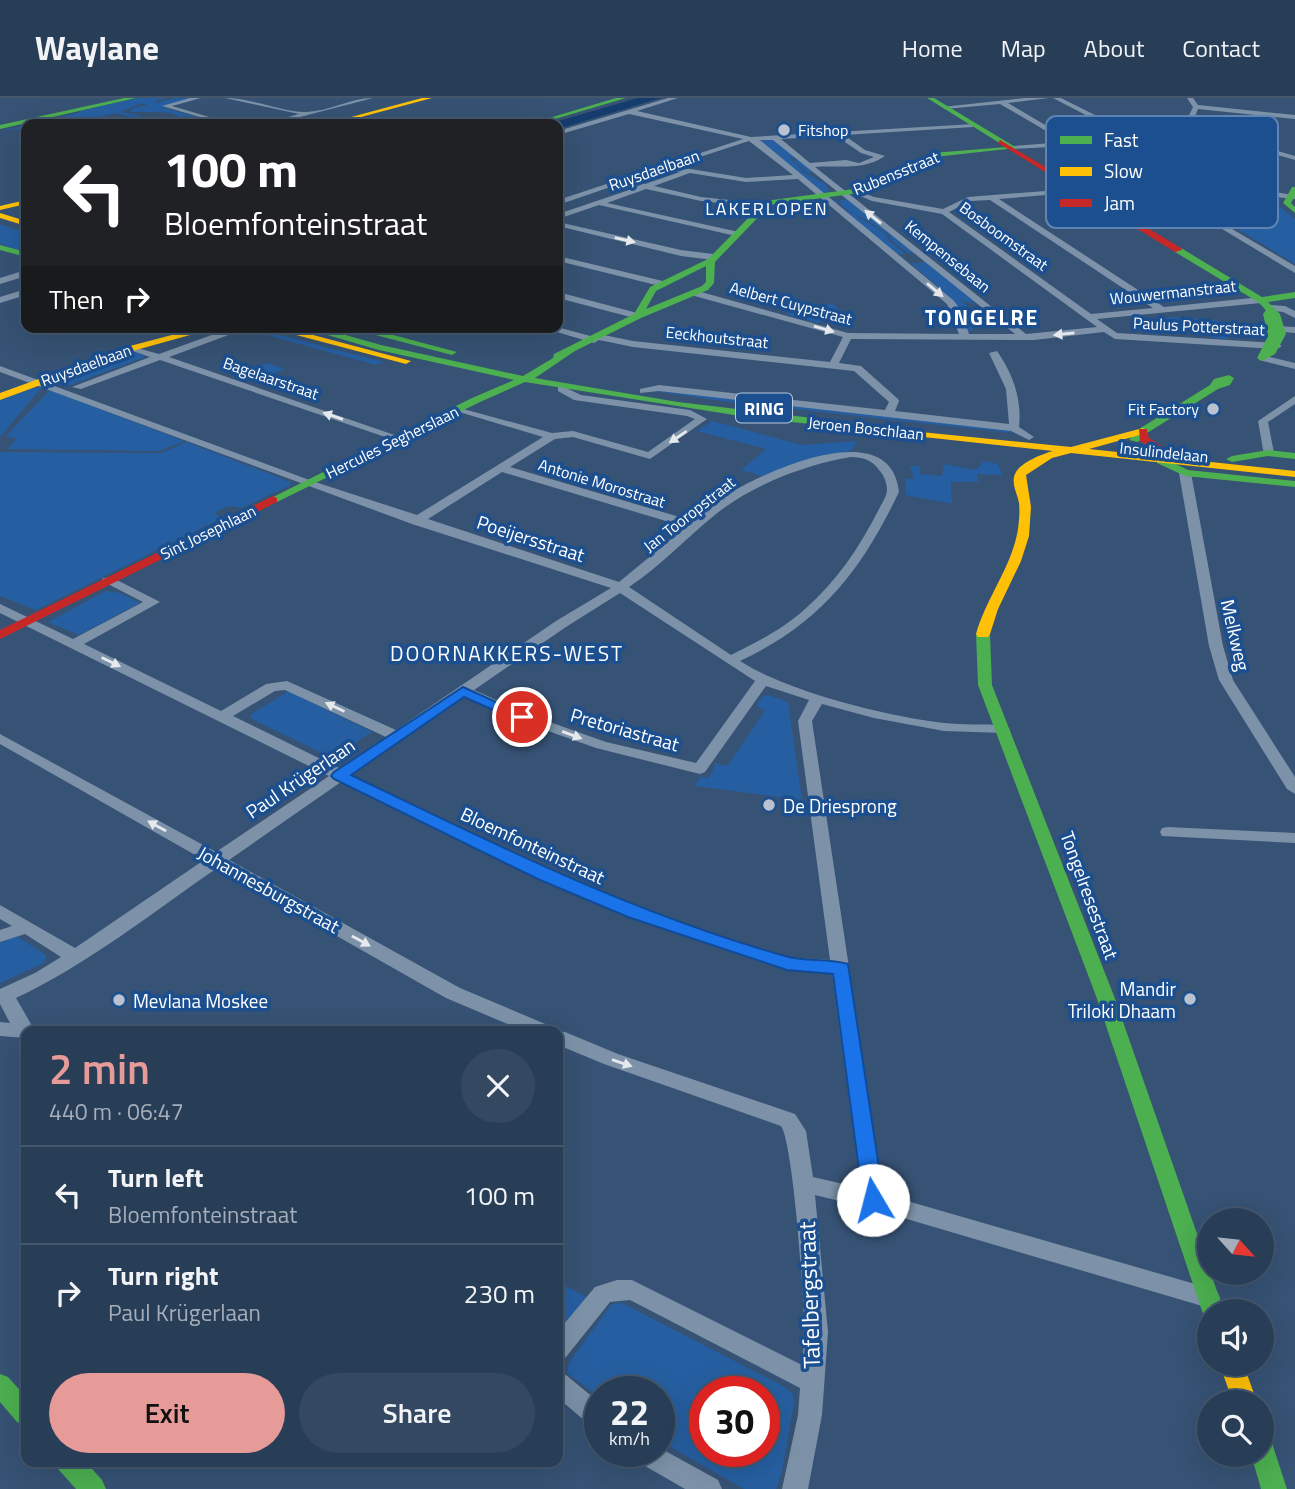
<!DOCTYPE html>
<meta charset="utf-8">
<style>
body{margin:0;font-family:"Titillium Web",sans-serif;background:#344961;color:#f1f3f6;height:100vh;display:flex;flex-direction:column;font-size:26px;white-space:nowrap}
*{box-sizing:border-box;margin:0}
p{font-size:23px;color:#a5aeba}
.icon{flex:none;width:38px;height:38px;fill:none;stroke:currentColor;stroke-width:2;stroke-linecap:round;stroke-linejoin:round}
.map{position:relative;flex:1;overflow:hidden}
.panel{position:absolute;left:21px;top:928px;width:542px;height:441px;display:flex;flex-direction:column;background:#283e57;border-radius:14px;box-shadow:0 7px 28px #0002,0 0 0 2px #44576d}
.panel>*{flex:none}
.banner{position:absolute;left:21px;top:21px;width:542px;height:214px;border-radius:14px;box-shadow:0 7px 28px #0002,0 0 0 2px #44576d;background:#202124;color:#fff;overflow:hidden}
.needle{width:46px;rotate:117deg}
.tools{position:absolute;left:1197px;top:1110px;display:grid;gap:14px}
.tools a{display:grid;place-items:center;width:77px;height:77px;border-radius:50%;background:#283e57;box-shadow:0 7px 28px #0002,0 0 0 2px #44576d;font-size:35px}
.speed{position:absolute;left:584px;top:1278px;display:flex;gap:14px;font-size:35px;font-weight:700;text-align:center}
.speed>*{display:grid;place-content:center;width:91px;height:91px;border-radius:50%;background:#283e57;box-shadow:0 7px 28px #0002,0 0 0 2px #44576d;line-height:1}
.speed small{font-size:18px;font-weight:400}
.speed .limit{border:10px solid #d22;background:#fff;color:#111}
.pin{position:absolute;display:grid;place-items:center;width:60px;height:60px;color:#fff;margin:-30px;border:4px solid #fff;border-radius:50%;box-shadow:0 2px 7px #0007}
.me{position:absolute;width:77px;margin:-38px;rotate:352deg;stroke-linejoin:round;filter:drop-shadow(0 0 5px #0008)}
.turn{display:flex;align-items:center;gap:24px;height:147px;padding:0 28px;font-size:32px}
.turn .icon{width:91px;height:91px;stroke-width:2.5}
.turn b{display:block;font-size:49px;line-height:60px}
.then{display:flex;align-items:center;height:66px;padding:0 28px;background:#0003;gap:14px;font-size:26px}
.round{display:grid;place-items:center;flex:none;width:74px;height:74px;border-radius:37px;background:#344961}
.head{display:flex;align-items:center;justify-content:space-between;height:119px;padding:0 28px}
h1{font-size:42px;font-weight:600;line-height:52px;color:#e69b98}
.cta{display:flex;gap:14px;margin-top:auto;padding:14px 28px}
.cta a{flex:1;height:80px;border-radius:42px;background:#e69b98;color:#111;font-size:28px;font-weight:600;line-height:80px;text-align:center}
.cta a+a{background:#344961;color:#f1f3f6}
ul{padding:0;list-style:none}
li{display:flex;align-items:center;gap:21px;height:98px;padding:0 28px;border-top:2px solid #44576d}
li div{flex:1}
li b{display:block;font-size:26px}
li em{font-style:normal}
header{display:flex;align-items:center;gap:42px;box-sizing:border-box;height:98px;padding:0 35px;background:#283e57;border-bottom:2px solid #44576d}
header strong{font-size:33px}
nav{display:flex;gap:38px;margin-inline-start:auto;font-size:24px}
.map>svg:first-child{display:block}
</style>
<header>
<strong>Waylane</strong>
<nav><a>Home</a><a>Map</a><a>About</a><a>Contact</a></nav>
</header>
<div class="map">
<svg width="1295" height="1391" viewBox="0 0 1295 1391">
<rect width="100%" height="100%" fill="#365274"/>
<!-- green -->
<path fill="#265fa1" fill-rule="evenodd" d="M138,0H168L154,3L156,5L175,0H194L162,9L204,21L187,24L184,21L187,18L180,19L171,15L160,14H130L133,10L148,7L142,5L121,14L144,18L131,19L116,15L71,26H26V30L2,33L81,14L80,13Z
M768,41L775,42L815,74L808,75L795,64L796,60L789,59L805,75L826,86L829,94L822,95L759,43Z
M1263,98L1279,100L1278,107L1295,121V166L1218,119L1230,128L1210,119L1216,118L1213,116H1206L1189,105L1204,111L1193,104Z
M848,101L914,155H908L890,141V137C878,131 867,120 855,117L886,136L888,142L906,156H898L891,152L831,103L837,102L839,108L853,117L840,106L841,102Z
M0,126L26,135V155L0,146Z
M925,164L975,203H971L975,207L958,201C971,208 977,218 973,232L968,233L963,215L939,189L910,165H916L927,171L918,165Z
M833,206L847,219L827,221L815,213L824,222L818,225L785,216L800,209Z
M1173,219L1220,223L1228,241L1212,240L1198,224H1164L1166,220Z
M249,232L268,234L384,264L376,267Z
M131,253L140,254L145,259L70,287L50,286L49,284Z
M267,265L285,271L253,284L235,278Z
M31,290H41L0,339V302Z
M659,291L1008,332L1014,335L729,304L654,293Z
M50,292L184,343L159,353L8,351L17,340L5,339Z
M712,323L802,347L857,343L851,353L810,362L764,379L741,372L766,351L697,333Z
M187,344L290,384L291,387L242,410L228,408L214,415L222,420L36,512L0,498V354L161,355Z
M984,363L998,366L1002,377L977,376L978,384H951L952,406L906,397L905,381H914L910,368H920V376L942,378L944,366L976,372Z
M106,493L120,495L140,505L79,537L48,524Z
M287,594H290L372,634L332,660L250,620L253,615Z
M768,597L788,604L802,702L695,688L700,679L709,680L716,665L727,668L765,613L756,607L763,598Z
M15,837L46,857L44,865L0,885V845Z
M558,1184L592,1202L558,1244Z
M622,1205L783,1288L793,1296L794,1306L782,1373L776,1391H744L660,1343V1293H600V1300L567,1275L569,1264L612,1206ZM765,1293V1353H705V1293Z"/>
<!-- water -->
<path fill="#153c6e" d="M638,0H661L558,31V26H548Z"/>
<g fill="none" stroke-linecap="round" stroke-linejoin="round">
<!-- street -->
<path fill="#7d92a8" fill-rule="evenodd" d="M190,0H201L172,8L233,26H224L162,8Z
M225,0C252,0 284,15 307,14C330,13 350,0 373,0L273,26H263L299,16Z
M668,0H678L637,13L751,39L975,26L973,29L844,37L865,52L885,58C863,73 840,67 815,69L1026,236L1097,229L942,116L872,103L853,95V91L874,99L943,111L968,99L1084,90L1081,94L999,101L1164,209L1261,199L1265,202L1261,205L1097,221L1117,235L1277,245L1282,248L1277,251L1115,241L1104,234L1034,242L851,241L839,265L861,268L898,301L899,303L895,313L1009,326L1006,291L989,255L997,253C1013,276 1022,301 1019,329L1034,339L1029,342L1011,333L659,293L640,295V291L659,287L885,312L889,304L854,273L633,249L599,242L594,245L540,229H557L594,239L599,236L633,243L830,264L843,239L691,197L690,195L694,192L848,235L959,236L947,206L798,81L746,84L690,75L654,88L701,99L767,106L764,110L701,103L646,91L607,105L739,134L736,138L599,107L558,121V116L638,89L622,85L558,107V102L743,41L629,16L558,37V33ZM836,38L861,55L874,59L859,65L846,62L810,65L781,41ZM760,42H773L1015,236H969L961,212L953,202ZM749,43L793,77L746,80L672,68ZM663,71L680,74L645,86L630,83ZM990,102L1153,210L1091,216L949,114L970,103Z
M1025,0H1049L1008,5L1074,44L1128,39L1053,0H1061L1097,18L1122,17L1150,22L1148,25L1122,21L1104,22L1136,38L1184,28L1193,9L1187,0H1193L1198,7L1295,17V21L1198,11L1191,28L1295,58V62L1187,31L1141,40C1189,64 1242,92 1295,97V101L1264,98L1188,105L1295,168V175L1179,105L1109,111L1105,109L1254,95L1170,60L1102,65L1071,48L1012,51L1014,48L1065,44L1000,6L945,11L942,9ZM1134,42L1163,56L1115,60L1092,46ZM1080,47H1083L1106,61H1103Z
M558,124L681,152L713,156L717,159L713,162L681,158L558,128Z
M558,158L667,184L668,186L664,189L558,163Z
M26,172V178L0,186V180Z
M26,191V197L0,205V199Z
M558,194L641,216L643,218L638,221L558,200Z
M1268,207L1285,208L1295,213V220L1283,214L1265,212V208Z
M1274,228L1295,229V235L1271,233V229Z
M231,230L234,231V235L169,259L403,340L394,342L160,262L81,291L72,289L150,259L130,252V248L159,256Z
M1262,257L1295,265V271L1259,262V258Z
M0,268L312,383L417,417L543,339L456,313V309L552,335L573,333L648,354L695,321L687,318L574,302L558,293V289L562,288L581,297L690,312L707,321L650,361L573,339L555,341L510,369L693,423C707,411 721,400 737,391C775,370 891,318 899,394C861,473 821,525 740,563C788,594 887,618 944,625C963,627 984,626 1003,627L1010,631L1003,635L944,633L874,620L822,606L812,623L883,1096L1209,1190L1217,1193L1220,1200L1217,1207L1209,1210L873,1111L815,1097L828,1234L822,1317L808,1391H782L798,1317L800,1290L630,1202L610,1204L566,1259L558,1262V1233L595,1189L617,1182H632L802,1267C803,1256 804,1245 804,1235C805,1205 793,1044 781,1028L604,966L558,947V933H555L565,934L618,956L795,1016L806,1033L813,1079L861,1090L832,875L787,871L760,864L628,819L540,782L341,684L229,762L460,890L550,928L552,933H524L446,900L217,770C152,815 88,866 16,900L35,933H26V940L0,938V924L10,925L0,906V891L35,875L61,859L25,836L0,844V832L12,828L0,821V807L75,850L204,762L0,646V636L216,754L329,678L0,515V506L73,541L143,504L102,483L103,480H113L160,504L84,546L221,613L266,586L287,583L396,632L556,523L611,490L412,426L0,274ZM851,359C863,359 872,362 879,372C884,377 887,385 887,392C887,398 882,405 879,411C860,449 836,484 805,511C783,531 757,544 731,557L629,489C661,468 687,439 716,416C754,386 804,367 851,359ZM502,374L686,429L619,484L428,421ZM620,495L755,583L696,665L606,644L527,616L474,592L566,529ZM766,588L809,602L798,623L830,862L787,859L764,853L640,811L552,774L352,677L464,599L517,622L596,650L700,676L705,674ZM285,592L386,639L339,670L233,618L275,593Z
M1295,298V306L1268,324L1274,355L1264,357L1258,323Z
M1185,372L1191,375L1223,548L1233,582L1295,679V696L1287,691L1219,582L1209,548L1179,375Z
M1168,729L1295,735V745L1162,738L1160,734L1162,730Z
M558,1274L566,1277L600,1305V1331L591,1328L558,1300Z
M660,1350L718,1382L722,1391H685L633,1361L630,1353H660Z"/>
<!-- fast -->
<path fill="#4caf50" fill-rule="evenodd" d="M124,0H136L0,31V27Z
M616,0H626L538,26H529Z
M927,0H934L1017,50L934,59L859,95L770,107L715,164L714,185L708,192L641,220L575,253L535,280L678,304L905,331L909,332V336L753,320L525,284L480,304L277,404H269L267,402L472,300L514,282L379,252L300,229H317L381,247L523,278L553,260L554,256L634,216L650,189L708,161L765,103L854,91L933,55L1006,49ZM706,168V184L702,188L646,211L656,193Z
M1292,89H1295V98L1291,105L1295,109V115L1283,105Z
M0,147L26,154V159L0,152Z
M1175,150H1181L1262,199L1295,194V200L1268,204L1280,216L1286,236L1275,256L1262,263L1257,260L1268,238L1263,216L1266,212L1258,204L1175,154Z
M345,229H363L457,254L452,257Z
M1229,277L1234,280L1230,287L1218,291L1147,335L1138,344L1129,342L1139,331L1210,287L1214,281Z
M1268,352L1295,355V361L1268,358L1232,364L1226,361L1232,358Z
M1157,361H1165L1188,372L1295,383V389L1185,378L1157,365Z
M983,532L990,536L992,587L1114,898L1224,1213H1209V1222L1205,1220L1202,1213L1096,898L978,587L976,536Z
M0,1276L8,1279L26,1299V1327L17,1324L0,1304Z
M1262,1338L1271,1342L1287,1391H1261L1251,1356H1262Z
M56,1363H85L102,1382L106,1391H76L59,1372Z"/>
<!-- slow -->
<path fill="#ffc107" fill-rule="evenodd" d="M422,0H432L335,26H325Z
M26,102V106L0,112V108Z
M0,115L26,123V128L0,120Z
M202,229H219L136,252L0,302V295L130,248Z
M266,229H283L411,263L406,266Z
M1143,330L1148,333L1147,335L1089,351L1295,373V379L1071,355L1052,360L1026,377L1031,409L1029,438L1021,463L998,511L990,536L988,539H978L976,536C986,500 1012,469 1018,431C1019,423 1020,413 1019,405C1017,394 1010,384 1016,374C1022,364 1042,356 1053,353L905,337L901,336V332L1071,349Z
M1219,1265H1243L1257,1304H1233Z"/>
<!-- jam -->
<path fill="#c62828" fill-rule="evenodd" d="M1000,42L1181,150L1182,152L1175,154L998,45Z
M1139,331H1147L1149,340L1168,352V356H1160L1140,343Z
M273,398L277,400V404L0,541V532Z"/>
</g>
<!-- one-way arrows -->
<defs><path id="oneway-solid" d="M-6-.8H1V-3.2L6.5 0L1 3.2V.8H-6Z" transform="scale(1.75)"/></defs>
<g fill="#e5e9ee">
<use href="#oneway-solid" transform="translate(873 119) rotate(-141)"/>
<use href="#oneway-solid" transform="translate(625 142) rotate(13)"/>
<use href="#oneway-solid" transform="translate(935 192) rotate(40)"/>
<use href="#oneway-solid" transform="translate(824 231) rotate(16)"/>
<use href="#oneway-solid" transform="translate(1064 236) rotate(174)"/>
<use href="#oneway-solid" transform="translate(333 318) rotate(-161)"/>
<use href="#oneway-solid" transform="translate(678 339) rotate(146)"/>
<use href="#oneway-solid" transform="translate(111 564) rotate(26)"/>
<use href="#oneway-solid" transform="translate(335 609) rotate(-155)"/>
<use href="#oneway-solid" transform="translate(572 637) rotate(20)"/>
<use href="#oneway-solid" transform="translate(157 728) rotate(-151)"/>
<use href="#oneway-solid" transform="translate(361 843) rotate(29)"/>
<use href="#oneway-solid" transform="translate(622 965) rotate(19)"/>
</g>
<!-- route -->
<path fill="#1a73e8" stroke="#114b97" stroke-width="2" d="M463,589L529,619L527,622H516L464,599L351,677C492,745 632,815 785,858C805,864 828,860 848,866L884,1102L881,1108L873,1111L866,1108L863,1102L833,876L787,872L628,819L540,782L334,681L331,678L334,674Z"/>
<!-- markers -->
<g fill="#b9c2ce" stroke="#1b4f8f" stroke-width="2.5">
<circle cx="784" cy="32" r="7"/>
<circle cx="1213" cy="311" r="7"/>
<circle cx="769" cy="707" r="7"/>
<circle cx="1190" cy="901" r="7"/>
<circle cx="119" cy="902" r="7"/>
</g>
<g text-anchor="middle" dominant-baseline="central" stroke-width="7" stroke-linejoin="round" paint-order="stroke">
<!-- far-poi labels -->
<g font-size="16" fill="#fff" stroke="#1b4f8f" text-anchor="start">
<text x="798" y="32">Fitshop</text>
<text x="1199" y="311" text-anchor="end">Fit Factory</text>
</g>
<!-- far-street labels -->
<g font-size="16" fill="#fff" stroke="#1b4f8f">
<text transform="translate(654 72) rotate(-19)">Ruysdaelbaan</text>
<text transform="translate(896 75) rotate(-22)">Rubensstraat</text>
<text transform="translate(1004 138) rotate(36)">Bosboomstraat</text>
<text transform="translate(948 158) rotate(39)">Kempensebaan</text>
<text transform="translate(1173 194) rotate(-6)">Wouwermanstraat</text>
<text transform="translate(791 205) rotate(15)">Aelbert Cuypstraat</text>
<text transform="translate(1199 228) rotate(3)">Paulus Potterstraat</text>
<text transform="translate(717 239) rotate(6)">Eeckhoutstraat</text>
<text transform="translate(86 267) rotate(-20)">Ruysdaelbaan</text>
<text transform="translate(271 280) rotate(19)">Bagelaarstraat</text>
<text transform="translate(866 330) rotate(6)">Jeroen Boschlaan</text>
<text transform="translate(392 344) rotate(-26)">Hercules Segherslaan</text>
<text transform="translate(1164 354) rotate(6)">Insulindelaan</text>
<text transform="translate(602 385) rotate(17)">Antonie Morostraat</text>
<text transform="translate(689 416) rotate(-38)">Jan Tooropstraat</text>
<text transform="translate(208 434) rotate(-26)">Sint Josephlaan</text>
</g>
<!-- far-neighbourhood labels -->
<g font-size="18" letter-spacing="2" fill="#fff" stroke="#1b4f8f">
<text x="767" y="110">LAKERLOPEN</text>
</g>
<!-- shield labels -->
<rect fill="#1b4f8f" stroke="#bbcadd" stroke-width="2" x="736" y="295.5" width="56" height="29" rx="5"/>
<g font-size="18" font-weight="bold" fill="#fff">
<text x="764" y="310">RING</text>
</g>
<!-- street labels -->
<g font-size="19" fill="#fff" stroke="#1b4f8f">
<text transform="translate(531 440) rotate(18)">Poeijersstraat</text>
<text transform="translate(1236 537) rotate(77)">Melkweg</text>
<text transform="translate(625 631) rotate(16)">Pretoriastraat</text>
<text transform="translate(300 680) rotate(-34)">Paul Krügerlaan</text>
<text transform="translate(533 747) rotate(25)">Bloemfonteinstraat</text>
<text transform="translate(269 791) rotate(29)">Johannesburgstraat</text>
<text transform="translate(1090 797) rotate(70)">Tongelresestraat</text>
</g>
<!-- poi labels -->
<g font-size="19" fill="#fff" stroke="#1b4f8f" text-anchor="start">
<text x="783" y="707">De Driesprong</text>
<text x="1176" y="890" text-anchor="end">Mandir<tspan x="1176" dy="22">Triloki Dhaam</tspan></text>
<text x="133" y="902">Mevlana Moskee</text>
</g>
<!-- far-district labels -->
<g font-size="21" font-weight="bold" letter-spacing="2" fill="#fff" stroke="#1b4f8f">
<text x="982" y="219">TONGELRE</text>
</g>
<!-- neighbourhood labels -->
<g font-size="21" letter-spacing="2" fill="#fff" stroke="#1b4f8f">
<text x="507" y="555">DOORNAKKERS-WEST</text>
</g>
<!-- near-street labels -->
<g font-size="23" fill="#fff" stroke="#1b4f8f">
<text transform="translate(809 1197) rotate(-92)">Tafelbergstraat</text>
</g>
</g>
<!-- legend -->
<rect x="1046" y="18" width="232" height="112" rx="10" fill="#1b4f8f" stroke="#5f84b1" stroke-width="2"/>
<rect x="1060" y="38" width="32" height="8" fill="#4caf50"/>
<rect x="1060" y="69" width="32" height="9" fill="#ffc107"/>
<rect x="1060" y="101" width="32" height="8" fill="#c62828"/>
<g font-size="19" fill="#fff">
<text x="1104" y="49">Fast</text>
<text x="1104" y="80">Slow</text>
<text x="1104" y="112">Jam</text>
</g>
</svg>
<div class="tools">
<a><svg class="needle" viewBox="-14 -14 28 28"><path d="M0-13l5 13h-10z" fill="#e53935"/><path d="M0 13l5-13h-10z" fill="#a5aeba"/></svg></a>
<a><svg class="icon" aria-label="sound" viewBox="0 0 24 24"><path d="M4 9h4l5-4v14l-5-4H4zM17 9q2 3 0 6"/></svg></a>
<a><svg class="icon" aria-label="search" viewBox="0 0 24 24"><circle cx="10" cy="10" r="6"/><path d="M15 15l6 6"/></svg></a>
</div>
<div class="speed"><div>22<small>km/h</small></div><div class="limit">30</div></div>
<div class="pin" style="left:522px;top:619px;background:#d93025"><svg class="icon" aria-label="arrive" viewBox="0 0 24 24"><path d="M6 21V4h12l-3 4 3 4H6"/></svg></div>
<svg class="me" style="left:873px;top:1102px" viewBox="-20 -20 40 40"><circle r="19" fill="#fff"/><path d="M0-13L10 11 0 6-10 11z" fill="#1a73e8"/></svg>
<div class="banner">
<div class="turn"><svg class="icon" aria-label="left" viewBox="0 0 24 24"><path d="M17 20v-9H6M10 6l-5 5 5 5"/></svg><div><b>100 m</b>Bloemfonteinstraat</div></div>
<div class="then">Then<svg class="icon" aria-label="right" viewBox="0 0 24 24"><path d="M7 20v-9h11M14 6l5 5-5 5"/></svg></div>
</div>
<section class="panel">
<div class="head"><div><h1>2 min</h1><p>440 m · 06:47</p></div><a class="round"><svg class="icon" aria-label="close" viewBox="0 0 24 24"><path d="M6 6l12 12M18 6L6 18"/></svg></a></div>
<ul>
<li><svg class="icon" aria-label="left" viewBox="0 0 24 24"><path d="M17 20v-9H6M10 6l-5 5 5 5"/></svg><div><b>Turn left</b><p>Bloemfonteinstraat</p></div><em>100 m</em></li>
<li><svg class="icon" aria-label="right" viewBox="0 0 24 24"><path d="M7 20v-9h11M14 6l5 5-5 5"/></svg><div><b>Turn right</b><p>Paul Krügerlaan</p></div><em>230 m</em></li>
</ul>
<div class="cta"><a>Exit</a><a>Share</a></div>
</section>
</div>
